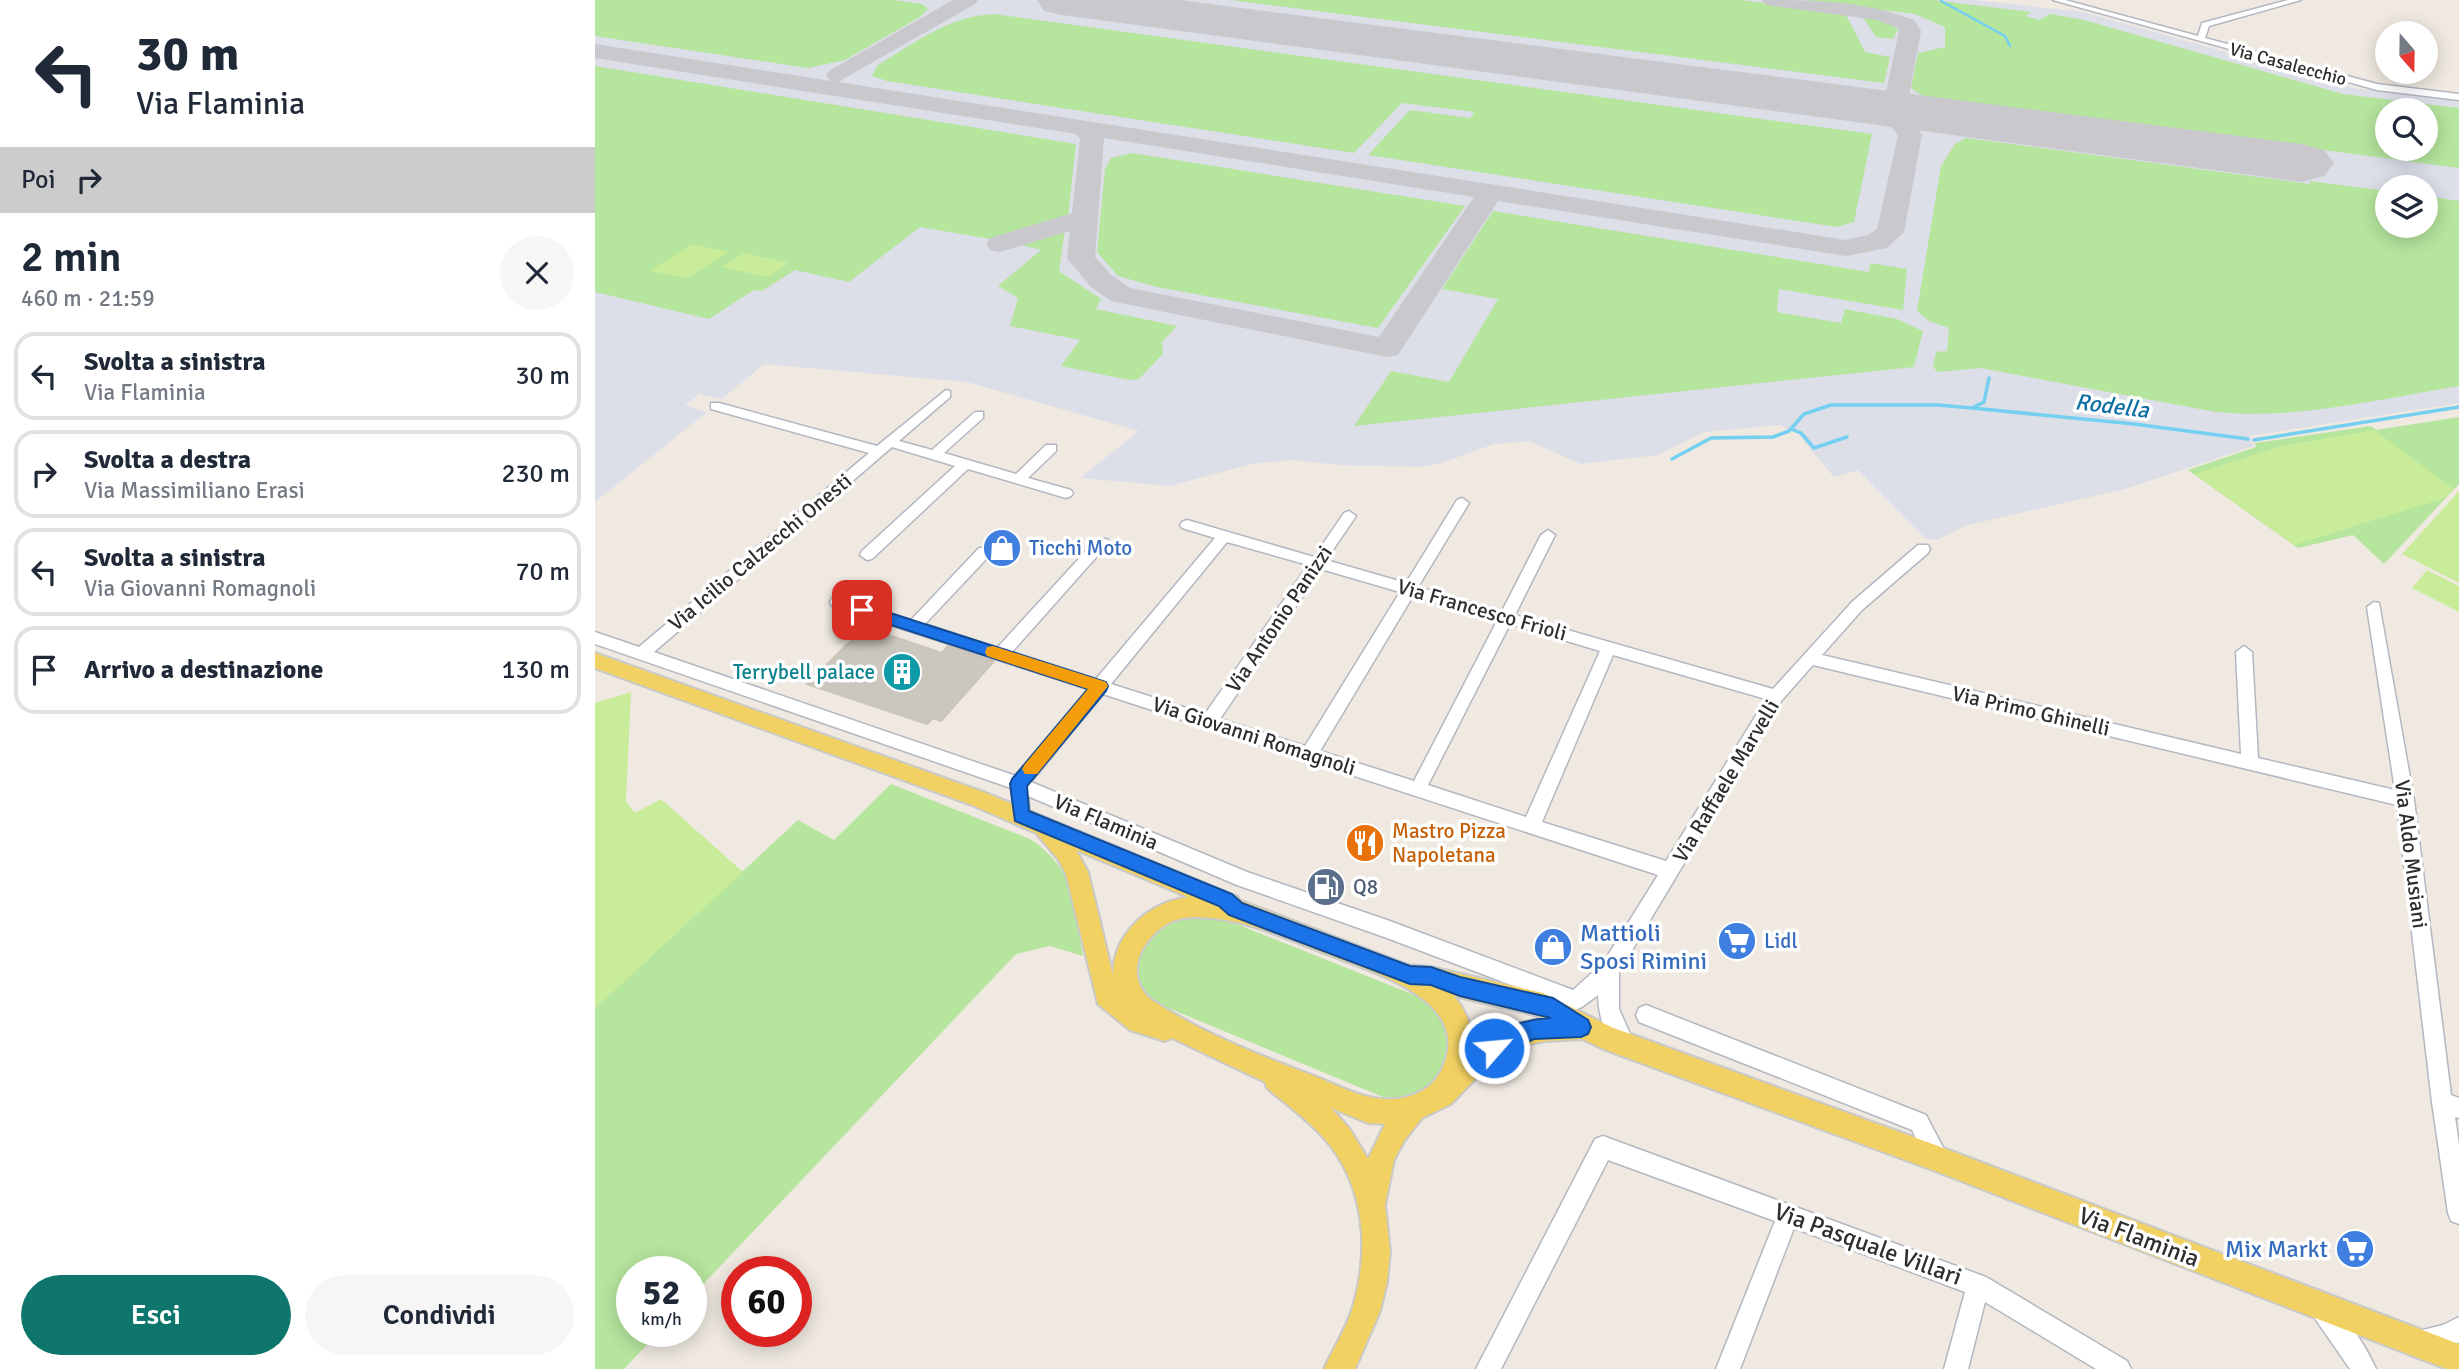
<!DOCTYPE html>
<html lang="it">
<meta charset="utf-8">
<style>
body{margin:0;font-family:Signika,sans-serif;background:#f6f6f7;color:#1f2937;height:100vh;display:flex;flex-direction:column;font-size:26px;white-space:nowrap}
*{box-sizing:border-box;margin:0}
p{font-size:23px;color:#747a83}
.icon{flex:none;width:38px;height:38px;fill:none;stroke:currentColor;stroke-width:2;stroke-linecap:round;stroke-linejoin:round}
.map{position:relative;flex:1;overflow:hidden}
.side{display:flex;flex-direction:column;background:#fff;width:595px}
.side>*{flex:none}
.hud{background:#fff;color:#1f2937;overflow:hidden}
.needle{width:46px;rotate:160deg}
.fabs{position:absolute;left:1780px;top:21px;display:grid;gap:14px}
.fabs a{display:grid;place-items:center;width:63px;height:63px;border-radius:50%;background:#fff;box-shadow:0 4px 18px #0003;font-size:35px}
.speed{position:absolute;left:21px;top:1256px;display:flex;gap:14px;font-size:35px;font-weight:700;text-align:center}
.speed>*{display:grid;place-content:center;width:91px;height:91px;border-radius:50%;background:#fff;box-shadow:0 4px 18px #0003;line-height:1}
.speed small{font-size:18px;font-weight:400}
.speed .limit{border:10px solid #d22;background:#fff;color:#111}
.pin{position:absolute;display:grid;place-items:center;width:60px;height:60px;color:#fff;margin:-30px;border-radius:14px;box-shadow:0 4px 10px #0006}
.me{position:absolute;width:77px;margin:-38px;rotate:63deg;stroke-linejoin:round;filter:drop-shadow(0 0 5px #0008)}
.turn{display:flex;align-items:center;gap:24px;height:147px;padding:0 21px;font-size:32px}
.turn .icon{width:91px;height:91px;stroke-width:2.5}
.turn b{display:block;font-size:49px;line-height:60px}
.then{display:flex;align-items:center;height:66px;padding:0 21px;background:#0003;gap:14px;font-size:26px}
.round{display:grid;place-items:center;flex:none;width:74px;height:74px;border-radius:37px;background:#f6f6f7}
.summary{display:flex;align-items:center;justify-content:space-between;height:119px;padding:0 21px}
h1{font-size:42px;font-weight:600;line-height:52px}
.action{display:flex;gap:14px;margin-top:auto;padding:14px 21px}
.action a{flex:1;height:80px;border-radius:42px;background:#0f766e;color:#fff;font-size:28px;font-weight:600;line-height:80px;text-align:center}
.action a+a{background:#f6f6f7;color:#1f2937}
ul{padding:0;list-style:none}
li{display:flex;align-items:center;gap:21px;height:88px;margin:0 14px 10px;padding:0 7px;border:4px solid #e0e1e3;border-radius:21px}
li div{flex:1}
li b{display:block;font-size:26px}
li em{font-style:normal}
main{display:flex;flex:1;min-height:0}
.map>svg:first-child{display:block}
</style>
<main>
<section class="side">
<div class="hud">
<div class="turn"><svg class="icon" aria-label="left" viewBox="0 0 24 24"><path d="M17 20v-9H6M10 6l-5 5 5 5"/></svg><div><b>30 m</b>Via Flaminia</div></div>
<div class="then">Poi<svg class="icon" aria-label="right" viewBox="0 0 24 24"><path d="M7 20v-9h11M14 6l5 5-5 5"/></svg></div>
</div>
<div class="summary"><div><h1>2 min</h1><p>460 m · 21:59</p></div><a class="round"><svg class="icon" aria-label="close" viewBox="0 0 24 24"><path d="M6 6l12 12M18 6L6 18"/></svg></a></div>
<ul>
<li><svg class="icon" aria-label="left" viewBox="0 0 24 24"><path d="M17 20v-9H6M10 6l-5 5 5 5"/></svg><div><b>Svolta a sinistra</b><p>Via Flaminia</p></div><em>30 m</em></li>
<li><svg class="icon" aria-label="right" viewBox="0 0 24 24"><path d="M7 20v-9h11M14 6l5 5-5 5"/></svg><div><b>Svolta a destra</b><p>Via Massimiliano Erasi</p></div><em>230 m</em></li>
<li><svg class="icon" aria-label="left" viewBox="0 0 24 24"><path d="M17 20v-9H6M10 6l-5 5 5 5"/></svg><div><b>Svolta a sinistra</b><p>Via Giovanni Romagnoli</p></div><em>70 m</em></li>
<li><svg class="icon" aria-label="arrive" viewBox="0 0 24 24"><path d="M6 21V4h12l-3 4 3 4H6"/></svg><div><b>Arrivo a destinazione</b></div><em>130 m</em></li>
</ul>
<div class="action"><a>Esci</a><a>Condividi</a></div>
</section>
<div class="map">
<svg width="1864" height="1369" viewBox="0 0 1864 1369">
<rect width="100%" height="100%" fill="#efe9e1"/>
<!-- airport -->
<path fill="#dcdee8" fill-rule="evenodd" d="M0,0H1379L1488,12L1758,88L1864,101V403L1655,436L1659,446L1530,489L1373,525L1342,540L1331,539L1263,470L1239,477L1203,434L1185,425L1110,432L1062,455L986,464L934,441L899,444L846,463L825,467L744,465L697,460L657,464L575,486L485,478L544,431L372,382L169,364L127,399L105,394L90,405L112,412L0,502ZM1792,110H1830V149H1792ZM1792,187H1830V226H1792Z"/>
<!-- green -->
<path fill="#b6e59e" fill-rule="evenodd" d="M0,0H298L327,4L333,9L325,17L250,60L213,68L0,36Z
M635,0H1146L1250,13L1270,52L1295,57L1289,83Z
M1209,0H1338L1436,12L1430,16L1444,20L1456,14L1489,20L1748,94L1864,108V168L1329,97L1316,88L1323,53L1350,47V27L1320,14ZM1792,110H1830V149H1792Z
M399,14L1277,134L1259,222L1242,227L773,155L815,110L875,118L879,112L807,103L759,153L292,81L277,76L283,65C321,42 354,16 399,14Z
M1267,16L1286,19L1303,29L1298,39L1281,37Z
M0,66L481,144L473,217L395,239L325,227L254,282L200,270L167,291L159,290L114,319L0,292Z
M1371,138L1715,184V181L1792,191V226H1830L1831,196L1864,201V386C1784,399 1702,420 1621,412L1385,368L1343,372L1338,367L1341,352L1352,351L1354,328L1334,321L1322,311L1346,166L1360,144Z
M537,153L870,206L783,328L562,287L523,276L502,252L510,169L516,158Z
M898,211L1274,272L1275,263L1312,269L1308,310L1184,289L1182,312L1246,323L1250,309L1302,319L1328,331L1319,367L759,426L796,371L854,382L903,299L847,289Z
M470,230L464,271L506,299L501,309L582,326L567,342L568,354L544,379L534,380L466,366L485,340L415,326L423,298L403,286L446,250L423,244Z
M1864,417V484L1789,564L1758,535L1703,548L1593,470L1661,447L1660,443L1776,426L1781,430Z
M296,784L435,839C481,868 479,908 488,956L455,946L421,954L96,1297V1272H37V1332H64L29,1369H0V1008L203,820L239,840Z
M619,915L832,1000C881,1037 847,1103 788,1097L554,1000C547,991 541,983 541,971C540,947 564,921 586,916C597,914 609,915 619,915Z"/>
<!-- pitch -->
<path fill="#c9ec9a" d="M97,244L134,252L93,278L55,271Z
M149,253L194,263L173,277L127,267Z
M1779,430L1859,489L1850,498L1699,545L1599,474L1683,447Z
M1864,491V583L1807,554Z
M1832,570L1864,586V612L1817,588Z
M36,692L31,801L40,813L66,799L148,872L0,1008V703Z"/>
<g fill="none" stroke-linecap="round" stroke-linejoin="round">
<!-- stream-far1 -->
<path stroke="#75cff0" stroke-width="2.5" d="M1346,1L1410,36L1415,46"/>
<!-- stream -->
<path stroke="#75cff0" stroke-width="3.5" d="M1377,408L1539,424L1653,439
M1196,429L1206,433L1219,448L1252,437
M1195,430L1209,414L1236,405H1343L1377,408L1389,402L1394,378
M1659,440L1864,407
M1077,459L1116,438L1178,437L1194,431"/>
<!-- taxiway -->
<path fill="#c9c8cc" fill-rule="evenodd" d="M358,0H383L380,4L243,82L1251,240L1273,235L1282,229L1303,135L1292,122L1254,110L1250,105L1254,100L1290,97L1304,31L1303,28L1282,20L1177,6L1170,4L1167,0C1219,0 1270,1 1319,20L1326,31L1313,101L1303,109L1316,117L1327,135L1309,232L1292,248L1251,256L903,201L803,355L792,357L516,301L496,287L472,258L475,231L405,252L395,250L391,244L395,238L477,213L485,139L481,134L0,58V44L236,81L231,76L234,71ZM509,138L879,197L784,337L535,288L516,275L500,257Z"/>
<!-- runway -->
<path fill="#c9c8cc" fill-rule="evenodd" d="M442,0H584L1707,144L1729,150L1739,163L1729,176L1707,182L467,15L449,11Z"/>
</g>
<!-- building -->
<path fill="#cbc7bf" stroke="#cbc5ba" stroke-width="2" d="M270,627L347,653L353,646L399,661L346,721L338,718L332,724L212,684Z"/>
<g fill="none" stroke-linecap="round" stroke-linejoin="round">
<!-- minor casing -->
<g stroke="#b4b7c1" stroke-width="3">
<path id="minor" d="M1458,0H1470L1603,36L1607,23L1693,0H1706L1614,26L1610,38L1782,84L1864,94V100L1782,90Z
M351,390L355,391V397L304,441L337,450L380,412H388V418L349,453L421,474L451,445H461V451L433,478L476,490L478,493L476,496L471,498L373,469L277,559L272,560L265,555L267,551L360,466L297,447L59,652L421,776L493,689L237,606L235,602L237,598L242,597L316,620L384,548H394L396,552L394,556L330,624L402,648L502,539H512L514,542L512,545L417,652L501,679L620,538L587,528L585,525L587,522L592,520L719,557L749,513L754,511L761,516L731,560L811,583L862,500L867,498L874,503L823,587L907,611L946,535L953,530L960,535L920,615L1178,689L1257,602L1323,545H1333L1335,549L1333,553L1267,610L1227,655L1646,754L1641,652L1649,646L1657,652L1663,758L1800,790L1772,607L1779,602L1784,603L1819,800L1856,1095L1864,1098V1118L1860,1117L1864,1144V1224L1856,1221L1853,1213L1837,1102L1802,805L1218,665L1187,700L1024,972V1009L1040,1045L1037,1052L1030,1055C1011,1047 1003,1013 1003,995L987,1007L973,1012L966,1009L964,1003L792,938L642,885L433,796L435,815L432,820L426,823L420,820L416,788L0,644V632L44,647L274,453L116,409V403H124L282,446ZM632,542L713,565L610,714L516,684ZM726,569L805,592L710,746L625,719ZM818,596L902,621L819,781L725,751ZM915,624L1005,651L931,817L833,785ZM1018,655L1171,699L1071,861L947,822ZM508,694L1063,875L1008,963L978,990L792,920L652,872L436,782Z
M1051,1005L1331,1115L1354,1159L1351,1167L1343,1170L1335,1167L1317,1130L1044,1022L1041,1015L1044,1008Z
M1008,1136L1391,1277L1532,1361L1536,1369H1501L1390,1302L1373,1369H1349L1370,1292L1199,1228L1145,1369H1121L1180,1221L1013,1160L906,1369H881L1000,1139Z
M1726,1298C1747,1307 1772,1348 1781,1369H1755L1714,1310L1718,1302Z
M1864,1317V1342C1851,1349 1833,1354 1819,1348L1815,1340L1819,1332L1848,1325Z"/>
</g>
<!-- major casing -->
<g stroke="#c9c9c9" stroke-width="4">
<path id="major" d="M0,653L391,793L643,897L644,900L813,965L836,967L948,993L1016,1027L1343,1146L1864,1344V1369H1852L1343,1172L1011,1050L987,1039L951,1041L925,1046L889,1070L856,1104L827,1118L809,1141L799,1160L790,1205L795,1252L792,1282L785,1311L760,1369H729C738,1349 750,1331 757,1310C775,1251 771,1186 729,1138C712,1119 691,1104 672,1088L670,1082L577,1038L570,1041L535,1030L503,1004L471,874L463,859L441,833L377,805L0,668ZM481,850L593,897C553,903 518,933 518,976L493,872ZM602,917C648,918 688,937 729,953C777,972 882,1000 846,1071C837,1089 818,1098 798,1099C772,1101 746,1087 722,1077C666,1056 609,1034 558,1001C527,978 545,937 576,922C584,918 594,917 602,917ZM859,996L948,1017L908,1028L877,1049C879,1029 871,1011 859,996ZM736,1108L773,1123L790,1124L773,1159L754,1128Z"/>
</g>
<!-- minor -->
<use href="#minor" fill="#fff" fill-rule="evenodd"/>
<!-- major -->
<use href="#major" fill="#f2d163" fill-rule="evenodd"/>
</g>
<!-- route -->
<path fill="#1a73e8" stroke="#114b97" stroke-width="2" d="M267,604L511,682L513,686L511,691L432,786L434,811L637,894L647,903L815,966L836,967L865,977L958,998L993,1020L996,1027L993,1034L986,1037L939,1039L899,1058L892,1055L889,1048C898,1027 935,1019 956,1018L865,996L836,985L815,984L634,915L624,906L420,821L415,784L417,779L493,689L262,614L260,610L262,606Z"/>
<!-- slow -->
<path fill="#f59e0b" d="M398,646L511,682L513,686L442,774H430L427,769L430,764L493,689L392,656L390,652L392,647Z"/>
<!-- icons -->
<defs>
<g id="shop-disc" transform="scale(2.0125)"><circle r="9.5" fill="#3f7fe0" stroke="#fff"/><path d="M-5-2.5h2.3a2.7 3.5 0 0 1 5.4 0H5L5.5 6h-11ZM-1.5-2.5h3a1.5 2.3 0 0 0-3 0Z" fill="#fff"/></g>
<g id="building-disc" transform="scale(2.0125)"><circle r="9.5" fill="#0f9aa8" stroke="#fff"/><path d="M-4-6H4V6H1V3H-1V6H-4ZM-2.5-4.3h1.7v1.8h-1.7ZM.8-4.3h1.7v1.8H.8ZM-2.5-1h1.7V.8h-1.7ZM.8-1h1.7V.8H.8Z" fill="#fff"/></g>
<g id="restaurant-disc" transform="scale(2.0125)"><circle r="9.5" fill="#e8710a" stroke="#fff"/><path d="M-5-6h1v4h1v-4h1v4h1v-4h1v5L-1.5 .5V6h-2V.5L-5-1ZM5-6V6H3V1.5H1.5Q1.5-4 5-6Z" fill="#fff"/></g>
<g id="fuel-disc" transform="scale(2.0125)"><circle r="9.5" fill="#5c6f8a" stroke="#fff"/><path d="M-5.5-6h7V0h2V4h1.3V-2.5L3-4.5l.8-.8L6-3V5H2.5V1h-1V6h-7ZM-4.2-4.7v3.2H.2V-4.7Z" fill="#fff"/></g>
<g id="supermarket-disc" transform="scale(2.0125)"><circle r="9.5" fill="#3f7fe0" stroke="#fff"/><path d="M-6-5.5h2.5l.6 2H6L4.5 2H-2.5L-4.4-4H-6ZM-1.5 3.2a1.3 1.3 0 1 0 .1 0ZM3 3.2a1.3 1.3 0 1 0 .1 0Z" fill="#fff"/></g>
</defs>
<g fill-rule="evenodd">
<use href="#shop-disc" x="407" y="548"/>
<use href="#building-disc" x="307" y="672"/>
<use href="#restaurant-disc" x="770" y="843"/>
<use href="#fuel-disc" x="731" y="887"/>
<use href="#supermarket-disc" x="1142" y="941"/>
<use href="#shop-disc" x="958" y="947"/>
<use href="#supermarket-disc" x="1760" y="1249"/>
</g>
<g text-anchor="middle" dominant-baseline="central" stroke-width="7" stroke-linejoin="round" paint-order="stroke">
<!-- far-street labels -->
<g font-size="18" fill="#2e2e2e" stroke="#fff">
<text transform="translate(1693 64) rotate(15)">Via Casalecchio</text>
</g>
<!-- shop labels -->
<g font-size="21" fill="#366cbe" stroke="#fff" text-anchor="start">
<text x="434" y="548">Ticchi Moto</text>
<text x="1169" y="941">Lidl</text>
</g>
<!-- street labels -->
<g font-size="21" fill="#2e2e2e" stroke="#fff">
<text transform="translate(165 552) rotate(-40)">Via Icilio Calzecchi Onesti</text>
<text transform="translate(887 610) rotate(16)">Via Francesco Frioli</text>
<text transform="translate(684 619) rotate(-56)">Via Antonio Panizzi</text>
<text transform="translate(1436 711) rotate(13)">Via Primo Ghinelli</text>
<text transform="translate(659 736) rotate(18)">Via Giovanni Romagnoli</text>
<text transform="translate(1131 781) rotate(-59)">Via Raffaele Marvelli</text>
<text transform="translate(511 822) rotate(23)">Via Flaminia</text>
<text transform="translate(1816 854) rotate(83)">Via Aldo Musiani</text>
</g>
<!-- culture labels -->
<g font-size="21" fill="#0d838f" stroke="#fff" text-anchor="end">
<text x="280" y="672">Terrybell palace</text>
</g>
<!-- food labels -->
<g font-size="21" fill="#c56008" stroke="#fff" text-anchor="start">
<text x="797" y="831">Mastro Pizza<tspan x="797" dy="24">Napoletana</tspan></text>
</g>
<!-- service labels -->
<g font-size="21" fill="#4e5e75" stroke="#fff" text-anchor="start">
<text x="758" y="887">Q8</text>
</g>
<!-- water labels -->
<g font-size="23" font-style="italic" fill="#0d6fa3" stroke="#fff">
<text transform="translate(1517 406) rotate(7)">Rodella</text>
</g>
<!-- near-shop labels -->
<g font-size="24" fill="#366cbe" stroke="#fff" text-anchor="start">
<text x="985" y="933">Mattioli<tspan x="985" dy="28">Sposi Rimini</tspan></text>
<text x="1733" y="1249" text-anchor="end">Mix Markt</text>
</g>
<!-- near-street labels -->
<g font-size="24" fill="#2e2e2e" stroke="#fff">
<text transform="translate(1544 1237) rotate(21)">Via Flaminia</text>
<text transform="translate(1273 1244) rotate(20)">Via Pasquale Villari</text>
</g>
</g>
</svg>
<div class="fabs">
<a><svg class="needle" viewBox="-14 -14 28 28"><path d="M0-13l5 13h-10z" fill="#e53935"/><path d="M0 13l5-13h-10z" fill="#747a83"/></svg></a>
<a><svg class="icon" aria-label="search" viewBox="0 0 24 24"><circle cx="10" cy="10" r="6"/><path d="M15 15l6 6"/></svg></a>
<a><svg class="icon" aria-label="layers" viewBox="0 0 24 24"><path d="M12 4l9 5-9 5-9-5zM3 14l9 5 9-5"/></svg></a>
</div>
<div class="speed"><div>52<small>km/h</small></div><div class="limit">60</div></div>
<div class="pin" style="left:267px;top:610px;background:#d93025"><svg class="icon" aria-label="arrive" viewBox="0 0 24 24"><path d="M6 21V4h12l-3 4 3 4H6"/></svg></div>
<svg class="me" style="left:899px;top:1048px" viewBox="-20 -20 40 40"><circle r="17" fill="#1a73e8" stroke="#fff" stroke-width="3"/><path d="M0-11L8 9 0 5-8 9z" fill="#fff"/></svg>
</div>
</main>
